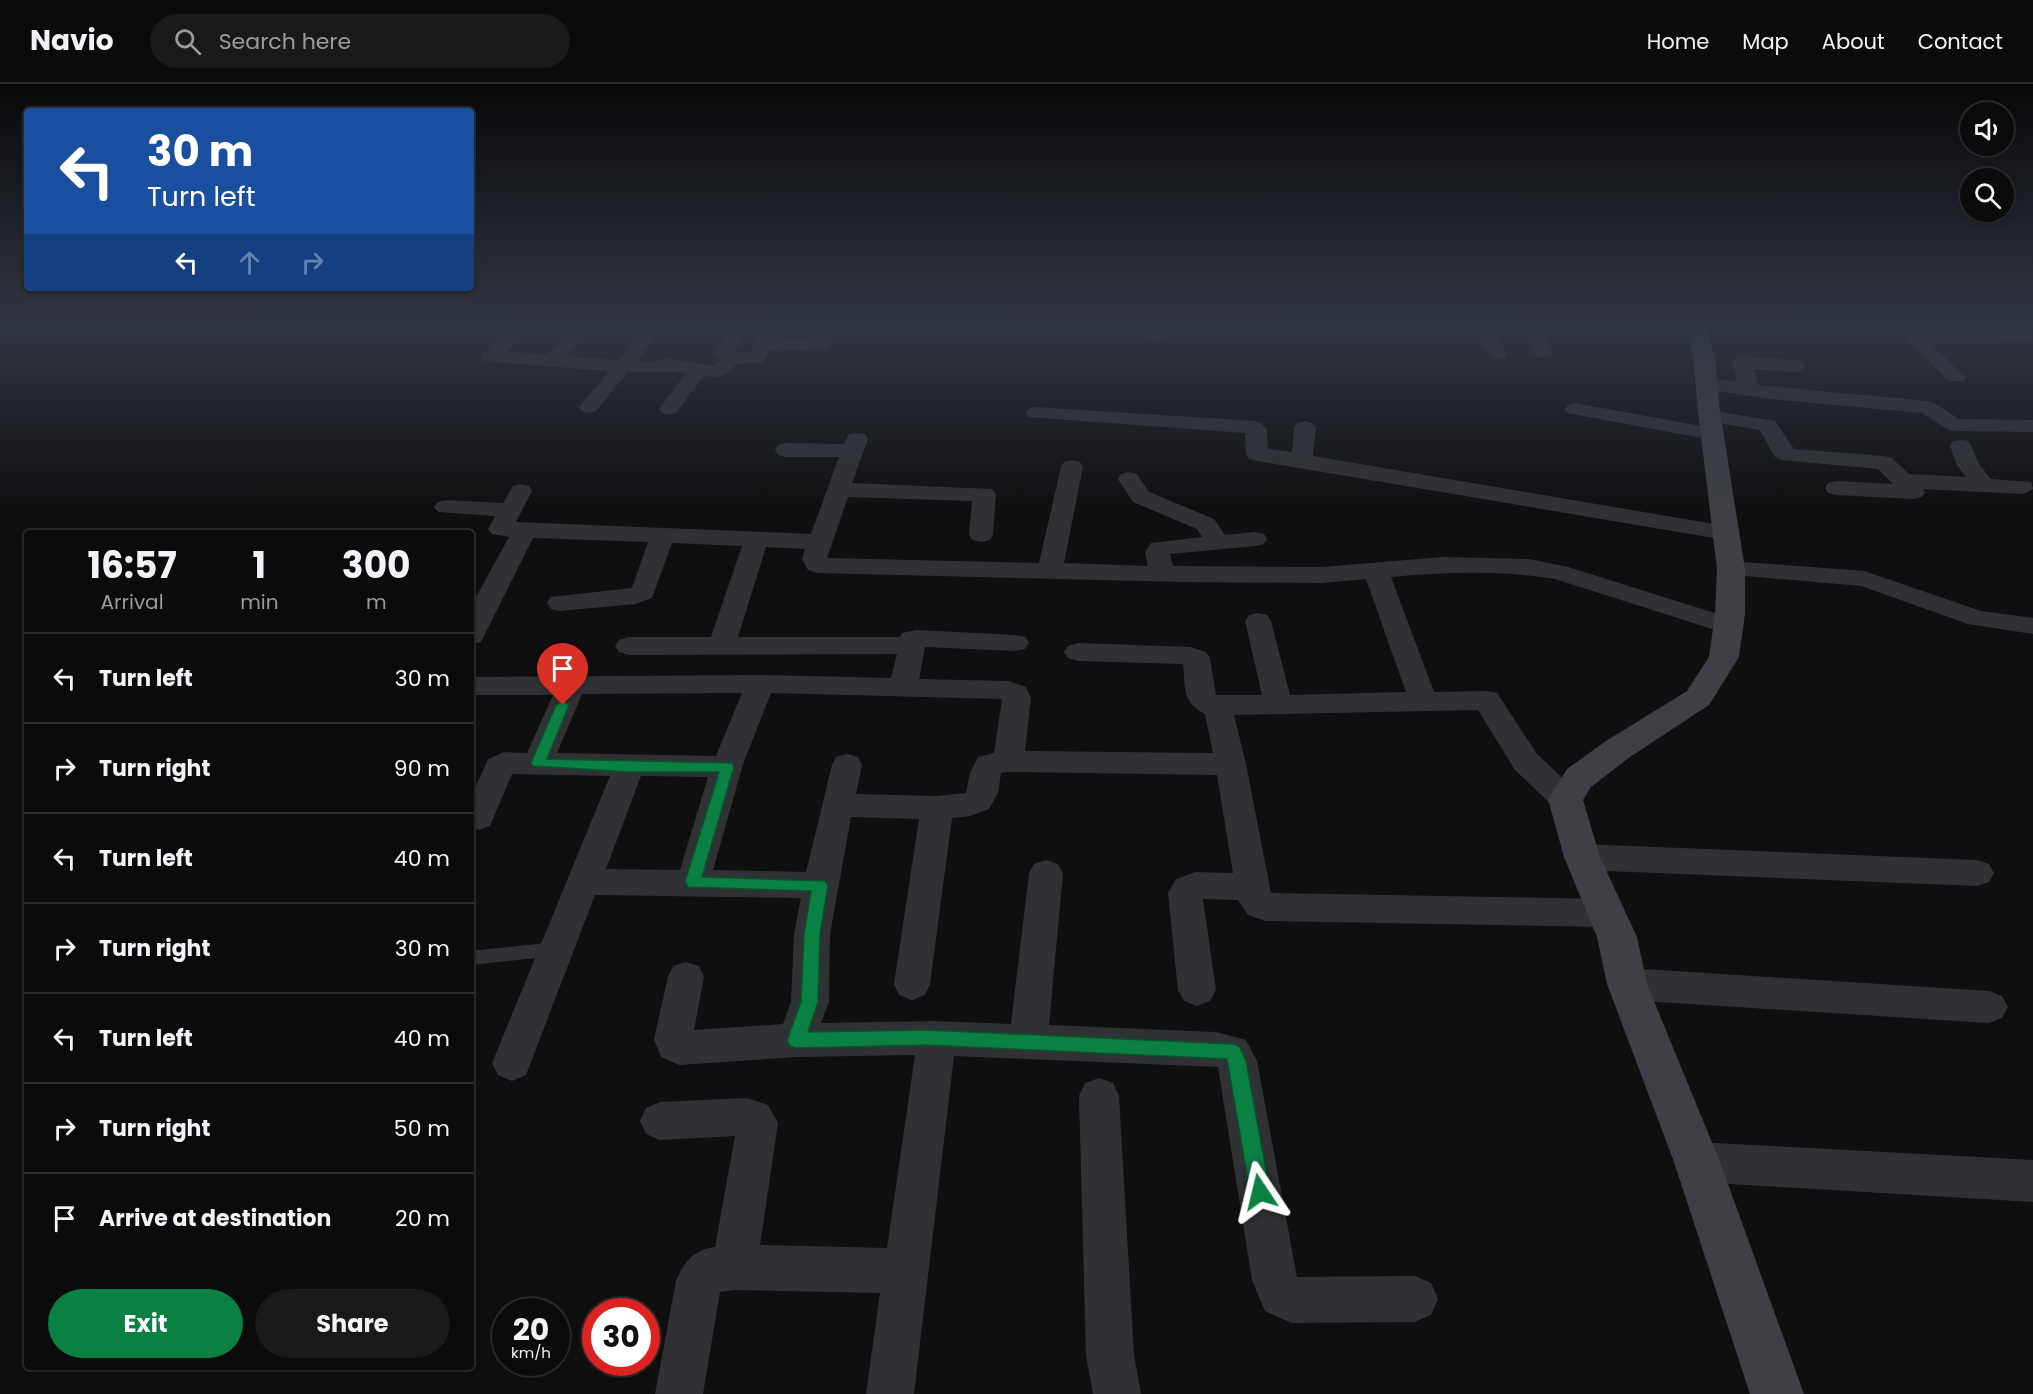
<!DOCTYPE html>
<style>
body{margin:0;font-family:Poppins,sans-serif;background:#19191a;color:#f1f3f6;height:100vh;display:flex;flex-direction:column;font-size:22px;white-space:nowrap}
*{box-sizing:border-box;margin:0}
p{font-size:20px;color:#9a9b9d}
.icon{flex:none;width:33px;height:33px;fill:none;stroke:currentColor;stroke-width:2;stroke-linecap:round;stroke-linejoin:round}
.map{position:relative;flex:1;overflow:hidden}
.panel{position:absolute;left:24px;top:446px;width:450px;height:840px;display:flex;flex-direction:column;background:#0b0b0c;border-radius:6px;box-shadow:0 3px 9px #0003,0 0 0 2px #2b2b2d}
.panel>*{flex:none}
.hud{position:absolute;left:24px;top:24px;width:450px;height:183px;border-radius:6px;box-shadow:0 3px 9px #0003,0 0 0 2px #2b2b2d;background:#1a4fa0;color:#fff;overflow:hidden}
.buttons{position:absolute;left:1960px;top:18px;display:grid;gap:12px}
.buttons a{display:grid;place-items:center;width:54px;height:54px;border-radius:50%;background:#0b0b0c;box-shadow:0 3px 9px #0003,0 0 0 2px #2b2b2d;font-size:30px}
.speed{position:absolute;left:492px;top:1214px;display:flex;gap:12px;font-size:30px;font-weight:700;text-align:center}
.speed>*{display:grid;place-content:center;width:78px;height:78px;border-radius:50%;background:#0b0b0c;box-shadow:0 3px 9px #0003,0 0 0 2px #2b2b2d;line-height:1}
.speed small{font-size:15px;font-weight:400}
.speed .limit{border:9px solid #d22;background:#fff;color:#111}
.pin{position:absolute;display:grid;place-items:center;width:51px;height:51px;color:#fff;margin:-62px -26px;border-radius:50% 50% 50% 0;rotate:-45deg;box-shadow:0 0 6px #0007}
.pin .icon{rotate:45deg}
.me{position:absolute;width:66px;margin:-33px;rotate:350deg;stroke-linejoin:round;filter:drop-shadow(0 0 4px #0008)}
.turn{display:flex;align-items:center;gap:21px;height:126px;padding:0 24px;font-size:27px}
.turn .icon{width:78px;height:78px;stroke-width:2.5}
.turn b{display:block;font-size:42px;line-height:51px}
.lanes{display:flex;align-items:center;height:57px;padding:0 24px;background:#0003;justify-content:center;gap:30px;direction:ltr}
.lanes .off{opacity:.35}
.eta{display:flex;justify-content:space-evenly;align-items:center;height:102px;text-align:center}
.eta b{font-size:36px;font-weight:700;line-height:42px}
.action{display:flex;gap:12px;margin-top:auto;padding:12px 24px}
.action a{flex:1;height:69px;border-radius:36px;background:#0b8043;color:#fff;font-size:24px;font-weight:700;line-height:69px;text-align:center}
.action a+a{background:#19191a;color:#f1f3f6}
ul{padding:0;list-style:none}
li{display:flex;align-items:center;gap:18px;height:90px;padding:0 24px;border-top:2px solid #2b2b2d}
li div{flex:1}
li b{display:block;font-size:22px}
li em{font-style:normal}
header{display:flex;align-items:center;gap:36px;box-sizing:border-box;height:84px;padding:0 30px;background:#0b0b0c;border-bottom:2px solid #2b2b2d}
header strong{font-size:28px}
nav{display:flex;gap:33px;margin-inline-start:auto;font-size:21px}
.search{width:420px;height:54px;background:#19191a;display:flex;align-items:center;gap:15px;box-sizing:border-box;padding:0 21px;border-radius:33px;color:#9a9b9d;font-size:22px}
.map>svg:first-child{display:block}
</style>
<header>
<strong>Navio</strong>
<div class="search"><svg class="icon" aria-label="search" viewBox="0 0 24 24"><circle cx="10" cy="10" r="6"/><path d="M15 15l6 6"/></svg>Search here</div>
<nav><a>Home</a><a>Map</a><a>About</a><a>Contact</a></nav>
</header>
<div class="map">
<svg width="2033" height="1310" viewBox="0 0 2033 1310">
<rect width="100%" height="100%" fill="#0f0f10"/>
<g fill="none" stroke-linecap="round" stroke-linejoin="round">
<!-- lane -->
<path fill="#303135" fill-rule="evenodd" d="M556,858L562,860L565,865L562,870L556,872L471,881V867Z"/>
<!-- street -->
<path fill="#303135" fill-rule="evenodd" d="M513,241H533L507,268L546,271L578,241H598L567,272L618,276L647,241H664L637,277L653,278L666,274L715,282L719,276L713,270L733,241H751L734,268H750L763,241H779L776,255H814L817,241H955L950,250L940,253L833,249L829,265L770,266L763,278L736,280C727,294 720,294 704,292L676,329L669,331L662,329L659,325L686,289C666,286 648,289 628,288L596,327L589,329L582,327L579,323L609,287L484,277L481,273L484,269Z
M1149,241H1167L1163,257H1149L1147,253Z
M1241,241H1369L1364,249L1358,250L1249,248L1243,247Z
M1471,241H1489L1508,271L1505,275H1491Z
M1522,241H1540L1552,269L1550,273H1536Z
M1563,241H1609L1610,243L1607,247C1595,250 1578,248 1566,245Z
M2024,248L2031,250L2033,254L2031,258L1931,260L1966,293L1963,297H1949L1905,255L1907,251L1914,249Z
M1743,272L1795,276L1802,278L1805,282L1802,286L1795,288L1754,285L1758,301L1927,317L1934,319L1959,335L2033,336V348L1954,347L1947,345L1922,329L1771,315L1706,305L1699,303L1696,299L1699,295L1706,293L1737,298L1733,278L1736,274Z
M1575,319L1712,344L1720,345L1723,350L1720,355L1712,356L1568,329L1565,325L1568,321Z
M1036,323L1254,337L1261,339L1267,346L1268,365L1292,368L1294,343L1298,339L1305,337L1312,339L1316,343L1313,372L1726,442L1735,444L1738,449L1735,454L1726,456L1257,377L1249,375L1246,370L1245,349L1029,333L1026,329L1029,325Z
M1709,326L1775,337L1794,365L1884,372L1892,374L1909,390L1966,393L1957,381L1950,362L1953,357L1961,356L1969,357L1979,380L1991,395L2031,398L2033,405L2023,410L1923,405L1925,408L1922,413L1914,415L1836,411L1828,409L1825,404L1828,399L1836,397L1893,400L1878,385L1781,376L1775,373L1760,346L1702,336L1699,332L1702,328Z
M857,349L865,350L868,355L852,399L992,405L996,410L993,451L990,456L981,458L972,456L969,451L972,417L848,413L827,474L1039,479L1061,383L1064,378L1072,376L1080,378L1083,383L1064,479L1148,482L1145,468L1151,459L1202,453L1197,445L1133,418L1118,395L1121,390L1129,388L1137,390L1149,408L1214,435L1225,451L1255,448L1264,450L1267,455L1264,460L1255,462L1170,470L1173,482L1322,483L1443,473L1529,475L1568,483L1737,536L1741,542L1737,548L1728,550L1555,495C1501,486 1445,488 1391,493L1434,608L1487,607L1497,609L1537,670L1576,707L1581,715L1576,723L1565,726L1554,723L1515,686L1478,626L1234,631L1246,680L1271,809L1607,815L1619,819L1624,829L1619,839L1607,843L1266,837L1248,831L1238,816L1203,815L1216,906L1210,917L1197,922L1184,917L1178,906L1168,809L1176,795L1196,788L1233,789L1217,691L1008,688L1001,689L998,709L989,725L970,732L952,734L930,900L925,911L912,916L899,911L894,900L919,735L851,733L830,850L829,918L821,939L935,937L1011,940L1029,789L1034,780L1046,776L1058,780L1063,789L1049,941L1216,948L1246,956L1257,977L1297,1193L1415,1192L1431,1199L1438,1215L1431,1231L1415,1238L1291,1239L1265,1227L1252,1196L1218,983L954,972L914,1310H866L880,1209L734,1206L720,1208L703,1310H655L676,1197C684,1178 694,1165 715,1163L735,1052L660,1056L646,1050L640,1037L646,1024L660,1018L747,1014L768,1021L778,1039L760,1161L887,1164L915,971L796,973L679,981L661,973L654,955L668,893L673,882L686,878L699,882L704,893L694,946L783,940L791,918L794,850L801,814L595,811L526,991L512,997L498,991L492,979L610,692L512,690L490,742L479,746L471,743V714L488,675L504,668L527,669L553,611H471V593L760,591L891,594L897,570L629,571L619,568L615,562L619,556L629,553H711L742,462L672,459L652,514L635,520L560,527L551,525L547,519L551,513L632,504L648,458L533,454L481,558L471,560V522L509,453L492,450L488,445L495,432L438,428L434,423L438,418L446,416L503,419L513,402L521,400L529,402L532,407L516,438L811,450L839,373H786L778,371L775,366L778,361L786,359L844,360L849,350ZM766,463L805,465L802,475L808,486L817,489L1184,498L1322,499L1366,495L1406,608L1290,611L1271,537L1267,531L1258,529L1249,531L1245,537L1262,611H1216L1210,574L1206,568L1190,563L1078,559L1068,562L1064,568L1068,574L1078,577L1183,580C1186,605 1181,617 1205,630L1213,669L1025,667L1031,614L1026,603L1008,597L919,595L925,563L1015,567L1025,565L1029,559L1025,553L1015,551L916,546L902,549L900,553H738ZM742,609L716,672L557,669L582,610ZM771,609L1002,615L994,669L978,673L970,689L966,709L936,712L856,710L862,681L858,673L847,670L836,673L832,681L806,788L713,786L743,680ZM641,692L708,693L680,786L606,785Z
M1731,477L1864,487L1981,527L2033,534V550L1968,540L1861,502L1722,490L1718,485L1722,480Z
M1582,760L1977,776L1989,780L1994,789L1989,798L1977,802L1582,786L1570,782L1565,773L1570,764Z
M1627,884L1989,907L2002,912L2008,923L2002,934L1989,939L1627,916L1614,911L1609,900L1614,889Z
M1099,994L1113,999L1119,1012L1134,1271L1141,1310H1093L1086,1271L1079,1012L1085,999Z
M1697,1058L2033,1076V1118L1697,1098L1682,1092L1676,1078L1682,1064Z"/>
<!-- secondary -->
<path fill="#3e4045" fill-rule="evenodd" d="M1686,241H1706L1715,273L1720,327L1745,485V530L1739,573L1709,621L1630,673L1591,703L1583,716L1600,773L1637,853L1647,900L1720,1078L1804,1310H1750L1674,1078L1607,900L1597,853L1564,773L1548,715L1567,685L1606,657L1687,607L1709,573L1715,530L1717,485L1698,327L1693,273Z"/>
</g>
<!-- sky -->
<linearGradient id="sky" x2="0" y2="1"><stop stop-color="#080809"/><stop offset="0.57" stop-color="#313742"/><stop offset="1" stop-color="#313742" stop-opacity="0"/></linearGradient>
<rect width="2033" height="424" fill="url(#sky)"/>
<!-- route -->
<path fill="#0b8043" stroke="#07532c" stroke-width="1.5" d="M563,617L569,621L547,675L732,679L734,683L702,793L825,797L828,801L820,850L818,918L808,948L926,946L1232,960L1239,962L1246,977L1270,1108L1267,1115L1260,1118L1253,1115L1250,1108L1227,975L926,961L796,964L790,962L787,956L801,918L804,850L811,807L688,803L685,798L719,688H628L533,682L531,679L556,621Z"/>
</svg>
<div class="buttons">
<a><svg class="icon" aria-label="sound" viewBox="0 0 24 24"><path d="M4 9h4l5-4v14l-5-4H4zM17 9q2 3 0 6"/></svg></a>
<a><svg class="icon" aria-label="search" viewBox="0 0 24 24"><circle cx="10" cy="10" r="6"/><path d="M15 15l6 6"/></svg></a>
</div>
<div class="speed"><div>20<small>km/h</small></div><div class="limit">30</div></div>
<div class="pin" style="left:563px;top:621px;background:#d93025"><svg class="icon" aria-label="arrive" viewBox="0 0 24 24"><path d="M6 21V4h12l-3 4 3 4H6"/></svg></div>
<svg class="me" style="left:1260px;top:1108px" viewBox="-20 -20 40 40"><path d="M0-17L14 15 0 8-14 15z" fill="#0b8043" stroke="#fff" stroke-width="4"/></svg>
<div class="hud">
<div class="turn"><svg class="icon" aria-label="left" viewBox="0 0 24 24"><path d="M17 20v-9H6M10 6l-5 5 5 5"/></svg><div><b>30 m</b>Turn left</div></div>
<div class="lanes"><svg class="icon" aria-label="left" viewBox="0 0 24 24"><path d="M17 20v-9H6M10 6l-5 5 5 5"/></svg><svg class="icon off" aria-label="ahead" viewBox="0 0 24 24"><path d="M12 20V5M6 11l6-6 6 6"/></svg><svg class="icon off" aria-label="right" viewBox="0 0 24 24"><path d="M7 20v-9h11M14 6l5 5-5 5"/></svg></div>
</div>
<section class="panel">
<div class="eta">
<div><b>16:57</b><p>Arrival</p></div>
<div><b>1</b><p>min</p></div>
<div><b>300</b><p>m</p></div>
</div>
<ul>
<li><svg class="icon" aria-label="left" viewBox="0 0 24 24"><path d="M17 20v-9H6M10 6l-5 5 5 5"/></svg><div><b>Turn left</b></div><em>30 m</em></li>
<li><svg class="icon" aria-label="right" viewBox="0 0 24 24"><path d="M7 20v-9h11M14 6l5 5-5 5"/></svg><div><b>Turn right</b></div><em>90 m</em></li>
<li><svg class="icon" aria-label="left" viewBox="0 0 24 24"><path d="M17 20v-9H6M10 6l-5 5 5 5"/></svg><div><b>Turn left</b></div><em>40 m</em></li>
<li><svg class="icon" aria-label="right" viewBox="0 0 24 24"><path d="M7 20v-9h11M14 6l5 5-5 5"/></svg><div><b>Turn right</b></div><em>30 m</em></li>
<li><svg class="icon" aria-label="left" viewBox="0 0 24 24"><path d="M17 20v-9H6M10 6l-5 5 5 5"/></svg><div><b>Turn left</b></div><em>40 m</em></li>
<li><svg class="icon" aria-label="right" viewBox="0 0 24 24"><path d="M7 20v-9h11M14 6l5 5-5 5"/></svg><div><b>Turn right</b></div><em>50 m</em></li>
<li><svg class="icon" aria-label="arrive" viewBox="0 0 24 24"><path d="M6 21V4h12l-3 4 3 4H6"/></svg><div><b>Arrive at destination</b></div><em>20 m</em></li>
</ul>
<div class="action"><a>Exit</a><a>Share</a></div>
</section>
</div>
